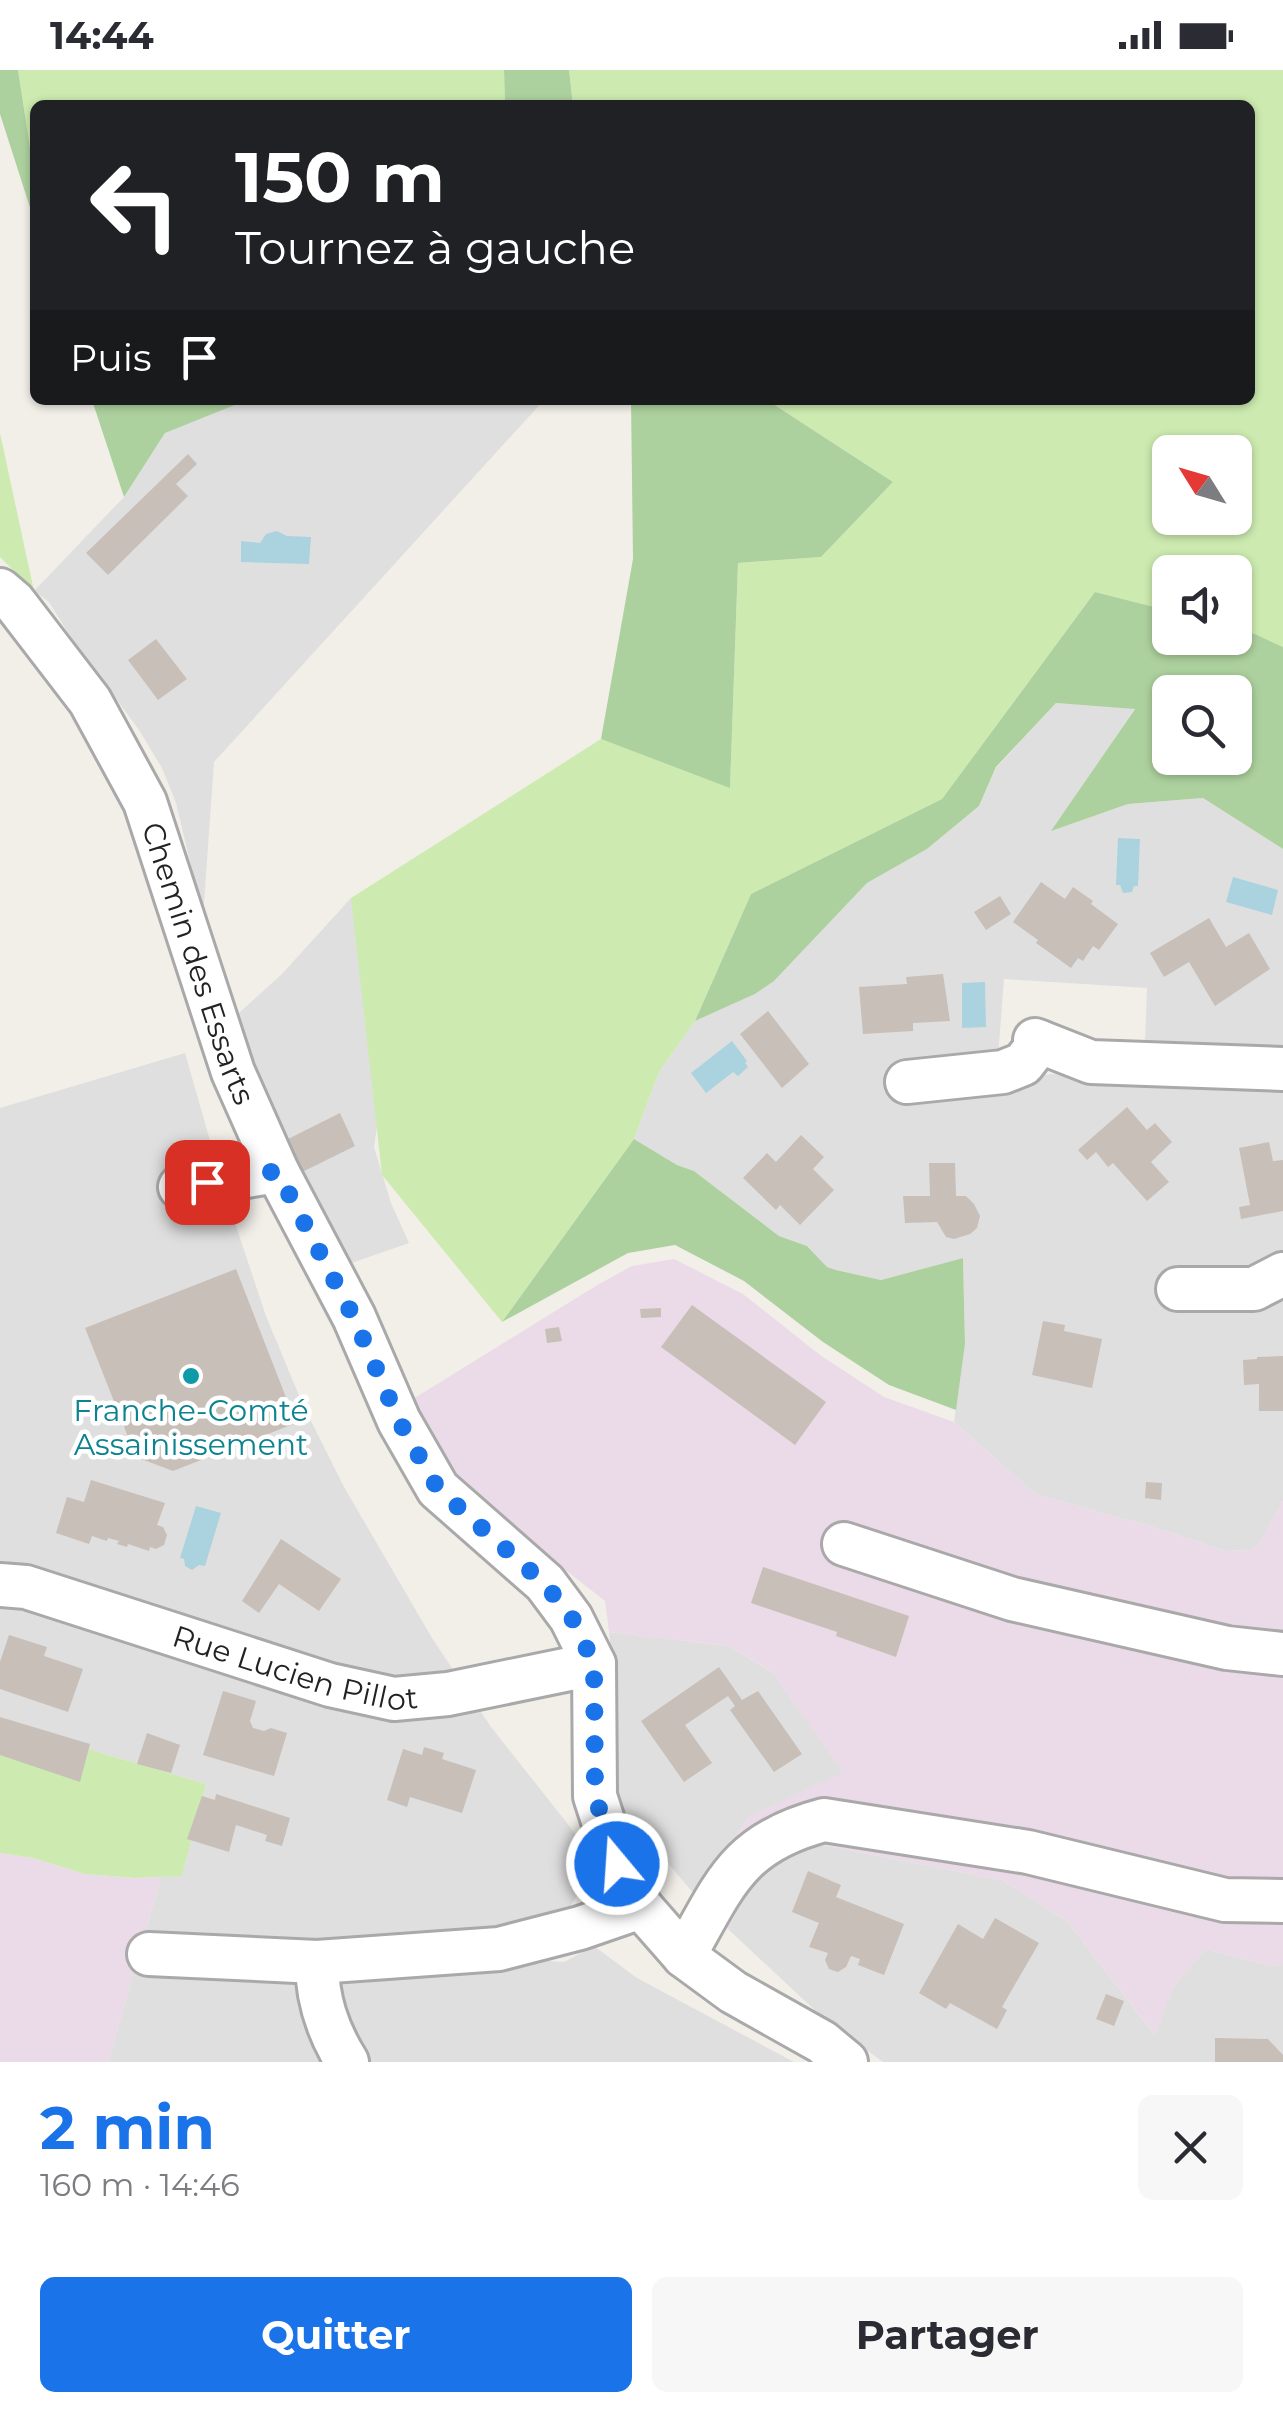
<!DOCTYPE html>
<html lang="fr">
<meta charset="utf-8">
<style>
body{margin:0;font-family:Montserrat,sans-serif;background:#f7f7f7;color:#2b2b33;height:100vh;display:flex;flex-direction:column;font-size:38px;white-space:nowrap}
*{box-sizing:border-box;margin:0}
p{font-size:32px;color:#7c7c81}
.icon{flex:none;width:55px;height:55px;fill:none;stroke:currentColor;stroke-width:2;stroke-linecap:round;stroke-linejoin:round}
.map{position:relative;height:1992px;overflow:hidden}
.panel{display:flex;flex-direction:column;background:#fff;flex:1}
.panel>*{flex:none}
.banner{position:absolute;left:30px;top:30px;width:1225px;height:305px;border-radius:15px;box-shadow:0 2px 8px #0004;background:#202124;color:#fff;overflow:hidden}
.needle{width:65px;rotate:307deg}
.buttons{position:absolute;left:1152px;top:365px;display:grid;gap:20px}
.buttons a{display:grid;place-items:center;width:100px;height:100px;border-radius:15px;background:#fff;box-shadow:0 2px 8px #0004;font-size:50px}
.pin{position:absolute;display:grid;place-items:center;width:85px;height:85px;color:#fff;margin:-42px;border-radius:20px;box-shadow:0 5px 15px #0006}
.me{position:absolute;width:110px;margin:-55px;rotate:342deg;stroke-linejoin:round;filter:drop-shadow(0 0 8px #0008)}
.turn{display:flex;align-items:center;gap:35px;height:210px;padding:0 40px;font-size:45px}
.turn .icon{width:130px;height:130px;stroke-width:2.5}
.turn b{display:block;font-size:70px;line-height:85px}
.then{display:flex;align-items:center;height:95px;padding:0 40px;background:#0003;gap:20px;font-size:38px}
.round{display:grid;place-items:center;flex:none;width:105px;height:105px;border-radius:15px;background:#f7f7f7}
.overview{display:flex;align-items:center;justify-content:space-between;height:170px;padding:0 40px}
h1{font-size:60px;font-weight:700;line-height:75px;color:#1a73e8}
.cta{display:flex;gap:20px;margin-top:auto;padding:20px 40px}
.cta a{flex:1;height:115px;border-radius:15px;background:#1a73e8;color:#fff;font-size:40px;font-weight:700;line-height:115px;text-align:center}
.cta a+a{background:#f7f7f7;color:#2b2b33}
.status{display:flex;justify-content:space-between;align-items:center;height:70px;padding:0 50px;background:#fff;direction:ltr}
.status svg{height:28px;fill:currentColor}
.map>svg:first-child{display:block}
</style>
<div class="status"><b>14:44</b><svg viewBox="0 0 49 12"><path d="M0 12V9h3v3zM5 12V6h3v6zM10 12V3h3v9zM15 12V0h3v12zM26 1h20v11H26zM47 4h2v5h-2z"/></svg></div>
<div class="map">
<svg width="1283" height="1992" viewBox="0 0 1283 1992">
<rect width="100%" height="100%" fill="#f2efe9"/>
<!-- residential -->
<path fill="#e0dfdf" d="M180,330H544L214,692L203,847L176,733L162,698L139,660L70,566L49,532L34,521L124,427L165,363Z
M1056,633L1135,638L1053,760L1128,734L1203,728L1283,779V982L1145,974L1147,918L1004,909L998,987L999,1010L1052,1004L1283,1017V1431L1259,1475L1249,1480L1225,1481L1153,1457L1035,1424L954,1352L965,1274L963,1188L881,1210L836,1200L827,1197L807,1176L779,1166L694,1101L677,1095L634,1069L659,1002L695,951L755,924L774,911L867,813L927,779L979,736L996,698Z
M351,828L430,886L377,1056L374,1077L391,1133L409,1173L346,1195L229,952L282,904Z
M185,983L225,1123L266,1246L303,1335L344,1417L432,1568L491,1657L586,1777L583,1827L577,1826L535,1890L564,1892L594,1876L637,1908L794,1992H108L161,1807L182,1805L206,1714L0,1653V1038Z
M609,1562L729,1576L772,1602L844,1703L749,1747L695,1825L611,1726L614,1606Z
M806,1772L1002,1810L1067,1851L1154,1964L1174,1916L1205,1879L1272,1896L1283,1894V1992H883L821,1946L729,1860L741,1827L751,1809Z"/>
<!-- industrial -->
<path fill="#ebdbe8" d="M674,1189L743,1224L820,1285L884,1327L954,1352L1035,1424L1153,1457L1225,1481L1249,1480L1259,1475L1283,1431V1894L1272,1896L1205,1879L1174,1916L1155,1965L1067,1851L1002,1810L806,1772L768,1792L741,1827L729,1860L695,1825L749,1747L843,1702L771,1601L729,1576L609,1562L605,1531L532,1474L442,1391L408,1332L599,1214L632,1196Z
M0,1783L33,1788L85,1804L135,1808L161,1807L108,1992H0Z"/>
<!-- grass -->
<path fill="#cdebb0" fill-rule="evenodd" d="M18,0H504L505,35H35V110Z
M569,0H1283V577L1255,564L1235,559V502H1170V541L1095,522L942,729L751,824L695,951L659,1002L634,1069L502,1252L382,1105L351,828L601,669L730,717L738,493L821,487L893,412L767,330H1250V35H573ZM1170,382H1235V448H1170Z
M0,363L34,521L0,487Z
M0,1653L206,1714L182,1806L135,1808L85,1804L33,1788L0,1783Z"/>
<!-- forest -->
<path fill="#add19e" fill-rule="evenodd" d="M0,0H18L35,110V153L0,44Z
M504,0H569L573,35H505Z
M92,330H247L165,363L124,427Z
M631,330H767L893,412L821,487L738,493L730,718L601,669L633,489Z
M1095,522L1170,541V568H1235V559L1255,564L1283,577V779L1203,728L1128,734L1051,761L1135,639L1056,633L996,697L979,736L927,779L867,813L774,911L755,924L695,951L751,824L942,729ZM1235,622V688H1170V622Z
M634,1069L677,1095L694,1101L779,1166L807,1176L827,1197L836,1200L881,1210L963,1188L965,1274L956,1340L889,1315L823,1272L744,1211L675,1175L628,1183L502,1252Z"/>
<!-- water -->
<path fill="#aad3df" d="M277,461L287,466L311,467L309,494L241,492V471L260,473L266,464Z
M1118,768L1140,769L1138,816H1134L1132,822L1123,823L1120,815H1116Z
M1233,807L1278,820L1272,845L1226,832Z
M985,912L986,957L962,958V913Z
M732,971L747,991L745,993L748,997L738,1006L733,1002L706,1023L691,1003Z
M196,1436L221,1443L205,1496L199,1495L192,1500L185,1496L184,1489L180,1488Z"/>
<!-- building -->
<path fill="#c7bfb8" d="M188,384L197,394L176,414L188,426L108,505L86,483Z
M156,569L187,609L158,630L128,590Z
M1041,812L1065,829L1073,817L1093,831L1091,834L1118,854L1099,880L1093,876L1083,891L1078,888L1071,898L1036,873L1038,870L1013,852Z
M1000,826L1011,844L986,860L974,842Z
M1209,848L1226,877L1249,863L1270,899L1215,936L1189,892L1164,907L1150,883Z
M943,904L950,951L913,953V961L863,964L859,917L907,914L906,907Z
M768,941L809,994L782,1018L740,964Z
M1127,1037L1147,1060L1155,1053L1172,1072L1151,1092L1169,1112L1147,1131L1113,1093L1108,1097L1096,1082L1087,1090L1078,1080Z
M340,1043L355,1076L296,1105L280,1073Z
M801,1065L824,1087L813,1099L834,1120L800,1155L780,1135L776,1140L743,1108L767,1083L776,1092Z
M1269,1072L1273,1091L1283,1090V1141L1241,1149L1239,1137L1250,1135L1239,1078Z
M929,1093H955L956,1126H966L974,1134L980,1146L977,1158L970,1164L954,1169L946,1167L937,1152L905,1153L903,1126H930Z
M236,1199L296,1353L173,1401L136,1387L85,1258Z
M692,1235L826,1332L795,1375L661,1277Z
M661,1238V1247L641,1248L640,1239Z
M1043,1251L1065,1255L1064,1261L1102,1269L1092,1318L1032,1305Z
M559,1257L562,1271L547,1273L545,1259Z
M1283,1286V1341H1259V1314L1244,1315L1243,1290L1257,1289V1287Z
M91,1410L165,1433L157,1455L163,1457L167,1465L164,1475L156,1479L150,1477L149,1481L128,1474L127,1477L117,1474L119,1471L108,1468L107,1471L92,1466L89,1474L56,1463L67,1427L84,1432Z
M1146,1412L1162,1413L1161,1430L1145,1428Z
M281,1469L341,1509L319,1541L279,1514L259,1543L242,1531Z
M763,1497L909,1546L896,1587L836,1566L837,1562L751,1533Z
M9,1565L47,1577L44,1586L83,1599L68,1642L0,1619V1592Z
M719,1597L742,1630L758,1621L802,1684L774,1702L730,1640L735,1636L728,1626L685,1655L712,1693L684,1712L641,1651Z
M223,1621L256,1631L250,1651L253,1658L264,1661L271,1658L287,1663L274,1706L203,1685Z
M0,1647L90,1674L80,1712L0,1685Z
M147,1663L180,1675L171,1703L137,1694Z
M424,1677L444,1683L442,1689L476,1700L462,1743L410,1727L407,1737L387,1730L403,1679L422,1685Z
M216,1724L290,1748L282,1776L265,1771L267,1765L236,1755L229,1782L187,1769L202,1726L215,1730Z
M808,1801L841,1815L836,1827L904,1854L884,1905L858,1895L860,1889L851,1886L846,1897L838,1902L829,1899L825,1890L828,1883L809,1877L819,1853L792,1842Z
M995,1848L1039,1873L1002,1937L1007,1940L997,1959L950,1933L946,1939L919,1923L958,1854L983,1869Z
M1106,1924L1124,1931L1114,1956L1096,1949Z
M1215,1968L1268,1969L1283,1985V1992H1215Z"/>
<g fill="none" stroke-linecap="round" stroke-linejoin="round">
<!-- minor casing -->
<g stroke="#a9a9a9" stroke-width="48">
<g id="minor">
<path id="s1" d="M0,520L14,532L90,631L145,732L233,1002L277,1101L354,1247L399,1351L438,1419L545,1513L571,1548L594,1594L595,1726L617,1794L641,1837L684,1886L733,1922L822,1972L846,1992"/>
<path d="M1035,970L1091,992L1283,999"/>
<path d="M907,1012L1003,1002L1023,994L1040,972"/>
<path d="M180,1117L277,1101"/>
<path d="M1178,1219H1254L1283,1204"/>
<path d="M844,1474L1012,1529L1227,1578L1283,1584"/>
<path id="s2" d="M0,1515L26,1517L330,1615L394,1629L448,1624L594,1594"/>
<path d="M149,1884L317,1892L499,1879L580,1858L641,1837"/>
<path d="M684,1886C725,1814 737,1773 824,1750L1028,1782L1225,1830L1283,1831"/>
<path d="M317,1892C317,1929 327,1960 347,1992"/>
</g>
</g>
<!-- minor -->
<use href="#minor" stroke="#fff" stroke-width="42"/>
</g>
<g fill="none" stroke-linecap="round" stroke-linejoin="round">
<!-- route -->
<path stroke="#1a73e8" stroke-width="18" stroke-dasharray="0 32.4" d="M207,1112L277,1101L354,1248L399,1351L438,1419L545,1514L572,1548L594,1594L595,1726L617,1794"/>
</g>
<!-- markers -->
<circle fill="#0f9aa8" stroke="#fff" stroke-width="4" cx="191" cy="1306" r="10"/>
<g text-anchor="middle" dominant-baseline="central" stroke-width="9" stroke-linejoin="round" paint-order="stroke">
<!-- street labels -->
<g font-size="30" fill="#222" stroke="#fff">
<text stroke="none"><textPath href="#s1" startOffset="428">Chemin des Essarts</textPath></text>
<text stroke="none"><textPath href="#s2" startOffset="308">Rue Lucien Pillot</textPath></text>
</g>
<!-- culture labels -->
<g font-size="30" fill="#0d838f" stroke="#fff">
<text x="191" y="1340">Franche-Comté<tspan x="191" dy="34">Assainissement</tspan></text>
</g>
</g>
</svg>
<div class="buttons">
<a><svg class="needle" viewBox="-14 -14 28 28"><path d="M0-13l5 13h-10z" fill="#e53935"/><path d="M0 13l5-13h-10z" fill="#7c7c81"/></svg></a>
<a><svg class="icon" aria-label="sound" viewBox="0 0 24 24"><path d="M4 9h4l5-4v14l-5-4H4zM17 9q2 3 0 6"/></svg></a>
<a><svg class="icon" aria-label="search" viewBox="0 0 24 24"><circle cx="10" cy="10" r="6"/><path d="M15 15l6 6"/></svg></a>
</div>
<div class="pin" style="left:207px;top:1112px;background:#d93025"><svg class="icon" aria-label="arrive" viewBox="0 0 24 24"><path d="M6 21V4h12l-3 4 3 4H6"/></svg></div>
<svg class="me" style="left:617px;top:1794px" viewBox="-20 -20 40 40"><circle r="17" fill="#1a73e8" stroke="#fff" stroke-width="3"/><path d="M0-11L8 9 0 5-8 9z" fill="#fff"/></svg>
<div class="banner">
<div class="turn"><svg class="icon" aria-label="left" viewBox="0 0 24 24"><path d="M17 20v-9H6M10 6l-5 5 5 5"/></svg><div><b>150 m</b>Tournez à gauche</div></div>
<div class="then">Puis<svg class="icon" aria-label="arrive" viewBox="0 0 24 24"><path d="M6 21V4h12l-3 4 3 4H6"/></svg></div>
</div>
</div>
<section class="panel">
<div class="overview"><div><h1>2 min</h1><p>160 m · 14:46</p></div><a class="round"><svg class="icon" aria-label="close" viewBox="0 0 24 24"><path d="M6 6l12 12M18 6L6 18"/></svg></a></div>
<div class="cta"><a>Quitter</a><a>Partager</a></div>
</section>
